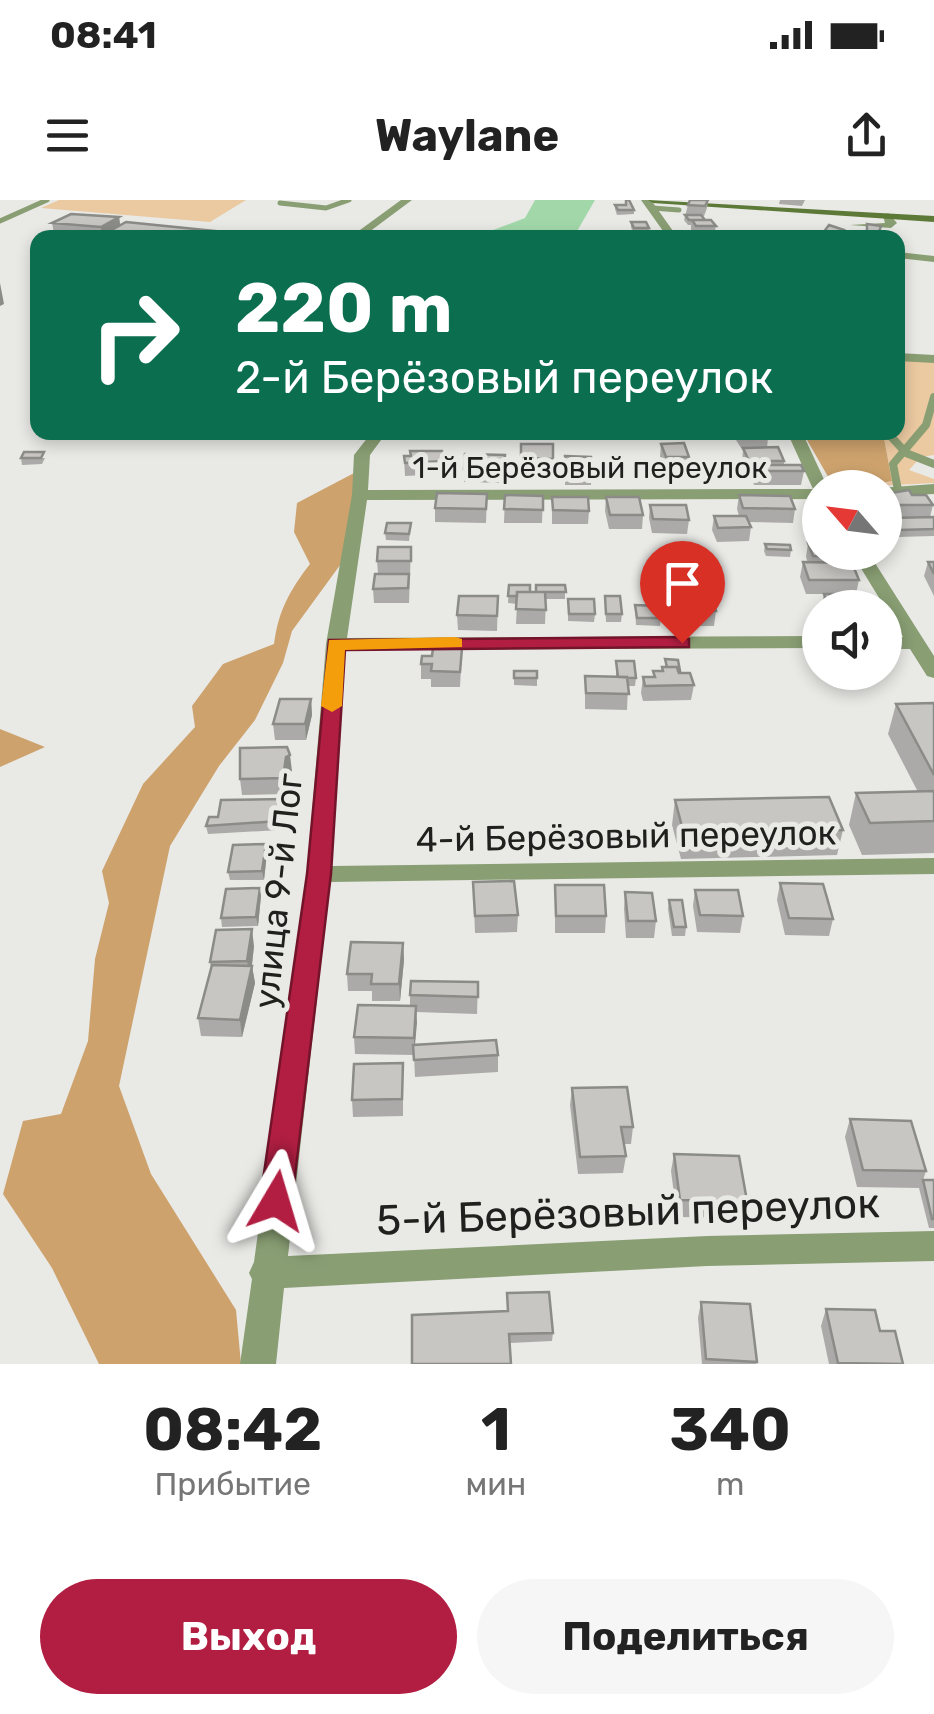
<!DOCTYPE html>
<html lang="ru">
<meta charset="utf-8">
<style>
body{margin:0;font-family:Rubik,sans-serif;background:#f6f6f6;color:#222;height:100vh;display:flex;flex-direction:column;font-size:38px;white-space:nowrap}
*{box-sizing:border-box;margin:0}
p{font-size:32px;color:#767676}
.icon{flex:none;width:55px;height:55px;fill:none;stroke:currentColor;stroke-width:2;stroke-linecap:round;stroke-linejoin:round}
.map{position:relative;height:1164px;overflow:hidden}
.side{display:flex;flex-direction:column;background:#fff;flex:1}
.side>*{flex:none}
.banner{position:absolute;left:30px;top:30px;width:875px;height:210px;border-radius:20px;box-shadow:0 5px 15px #0003;background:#0b6e4f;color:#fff;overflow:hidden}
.needle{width:65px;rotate:298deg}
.fabs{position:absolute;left:802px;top:270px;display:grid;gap:20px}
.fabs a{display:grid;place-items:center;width:100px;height:100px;border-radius:50%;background:#fff;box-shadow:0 5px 15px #0003;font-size:50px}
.pin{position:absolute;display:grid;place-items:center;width:85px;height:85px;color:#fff;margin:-102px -42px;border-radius:50% 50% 50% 0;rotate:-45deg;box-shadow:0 0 10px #0007}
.pin .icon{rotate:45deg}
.me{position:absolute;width:110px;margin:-55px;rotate:7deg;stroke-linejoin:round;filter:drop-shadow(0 0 8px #0008)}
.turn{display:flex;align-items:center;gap:35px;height:210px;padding:0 40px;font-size:45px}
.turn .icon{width:130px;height:130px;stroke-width:2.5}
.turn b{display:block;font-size:70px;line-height:85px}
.eta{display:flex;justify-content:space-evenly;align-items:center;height:170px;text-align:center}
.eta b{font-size:60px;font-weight:700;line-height:70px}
.primary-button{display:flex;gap:20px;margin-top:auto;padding:20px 40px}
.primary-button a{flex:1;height:115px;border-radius:60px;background:#b11e42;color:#fff;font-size:40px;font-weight:700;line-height:115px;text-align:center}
.primary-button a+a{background:#f6f6f6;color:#222}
.status{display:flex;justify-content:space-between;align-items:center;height:70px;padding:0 50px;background:#fff;direction:ltr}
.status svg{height:28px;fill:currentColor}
header{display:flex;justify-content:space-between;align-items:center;height:130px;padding:0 40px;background:#fff;font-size:45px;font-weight:700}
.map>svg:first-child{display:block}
</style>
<div class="status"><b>08:41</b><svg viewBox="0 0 49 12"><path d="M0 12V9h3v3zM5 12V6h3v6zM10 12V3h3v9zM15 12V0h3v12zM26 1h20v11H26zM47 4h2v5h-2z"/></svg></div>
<header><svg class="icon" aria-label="menu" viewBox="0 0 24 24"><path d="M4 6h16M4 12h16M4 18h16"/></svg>Waylane<svg class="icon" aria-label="share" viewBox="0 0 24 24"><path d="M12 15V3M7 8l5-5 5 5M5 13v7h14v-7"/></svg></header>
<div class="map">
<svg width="934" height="1164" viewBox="0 0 934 1164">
<rect width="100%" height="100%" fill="#e9e9e6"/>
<!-- green -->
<path fill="#ebc9a1" d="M59,0H246L210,22L41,8Z
M898,157L934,162V255L921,257L909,270L934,279V283L876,286L892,281L883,233L898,232Z"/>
<!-- forest -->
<path fill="#cda26d" d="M803,233H883L892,281L865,287H834Z
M356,272L343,361L292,431L283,463L255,520L219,566L170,646L119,886L151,974L236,1110L241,1164H99L52,1068L3,994L23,921L61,914L88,841L95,759L109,703L102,671L143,584L195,527L192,506L223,464L274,444C278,411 290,390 310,364L294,332L297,303Z
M0,529L45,547L0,567Z"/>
<!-- water -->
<path fill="#a2d8a9" d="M535,0H595L576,33L562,38L489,37L485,33L525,18Z"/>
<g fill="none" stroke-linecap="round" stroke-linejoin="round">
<!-- lane-far1 -->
<path stroke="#899e73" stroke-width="5" d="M280,3L326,8L349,0
M652,8L679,10
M0,21L47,0"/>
<!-- lane -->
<path stroke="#899e73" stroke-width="8" d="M887,232L906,253L934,264
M631,233L795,234
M898,290L893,264L926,225L934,197"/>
<!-- street -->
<path fill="#899e73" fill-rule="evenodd" d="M401,0H412L361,38H349Z
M641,0H651L678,38H668Z
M888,13L897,23L891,28L850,25L885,23L883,16Z
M898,52L934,56V62L898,58Z
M898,153L934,155V163L898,161Z
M372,232H387L370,255L368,290L813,289L787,232H802L828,288H820V299L367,300L347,438L820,436V448L345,450L332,666L934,658V674L330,682L288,1056L707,1036L934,1031V1061L707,1066L284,1088L276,1164H240L252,1079L249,1073L254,1062L307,674L326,444L352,295L354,255Z
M934,284V294L885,296V288H880Z
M851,352H868L934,456V478L927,476L910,449H885V437H903Z"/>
<!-- secondary -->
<path fill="#5c7937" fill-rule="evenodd" d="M648,0L934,16V22L653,3Z"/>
</g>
<!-- wall -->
<path fill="#abaaa8" d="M708,0L707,8L704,16H701L705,20L716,26L714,35L695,36L691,30V25H688L684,20L688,5Z
M780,0H805L802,6L779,4Z
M615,5L634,10V14L617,15L615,9Z
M119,17L120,25L234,33V38H55L52,23Z
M631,22L649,28V33H633L631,27Z
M844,30L841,38H822L823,33Z
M590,232H614V236H591Z
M737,232H765L768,238L767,248L784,261V265L804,271L801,285H754L752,278V274H747L742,261L743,251L736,240Z
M521,244L553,259V272L521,271Z
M661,244L689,257L688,270H665L660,257Z
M505,255L504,283L464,282V269Z
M404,256L444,261V274L405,276Z
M565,256L592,272L591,285H565Z
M21,258H45L42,264L22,265Z
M487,294L486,323L435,322V308Z
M885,294L912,295L933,305L930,317H934V336L898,337L890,325L891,319H887L885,315Z
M505,295L543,296L542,323H504Z
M739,295L795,309L793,323L748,322L751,327L749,341L717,342L712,330L714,316H739L737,309Z
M552,297L589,311L588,324H552Z
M606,297L643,315L642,329H609L605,311Z
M650,305L689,320L687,334L652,333L649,318Z
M411,323L409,341L386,340L385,333Z
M808,343L841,357L840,363L859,380L856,394L861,408H821L824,394H806L800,377L803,362L808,363L806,357Z
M765,344L791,350L790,357L766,356L764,351Z
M411,347L409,403H374L373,389L378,374L377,361Z
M928,362H934V396L924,376Z
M509,385L530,392H536L565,385V399H546L545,424H516L517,404L508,403Z
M498,396L497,431L458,430L457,415Z
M605,396L622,414L621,422H606Z
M683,397L716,411L714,426H684L682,412Z
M568,399L595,414L594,422L568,421Z
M635,405L661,418L660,426L636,425Z
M462,448L460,487H431V479H421V464L432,456Z
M665,459L680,471V473L694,485L691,500L643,501L641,493L643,477H653V471H662V467H665Z
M616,461L636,478L635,486H628L627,510L585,509V476L616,477Z
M514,471H537V486L514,485Z
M311,499L312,515L306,540H275L273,524Z
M934,503V653L862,655L849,625L856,593L918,592L888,534L896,504Z
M292,571L288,573L285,594L242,595L240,579Z
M675,600L843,630L837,655L681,659L672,625Z
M283,607L280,630L208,634L206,626Z
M267,653L264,680H230L228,672Z
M473,682L518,715L517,732L475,733Z
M780,683L833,719L829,736L785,735L777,700Z
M555,685L606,716L605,733H555Z
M260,688L261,696L258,726L222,727L221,718Z
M695,690L743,716L740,733L697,732L693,706Z
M625,692L656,721L654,738H626L624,709Z
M669,700L686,727L685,736H672L668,709Z
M403,743L404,760L400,801H372V791H348L347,774Z
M254,746L252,766L255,783L242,837L201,836L198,818L211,768L210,762Z
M478,782L477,814L416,812L415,845L498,855V872L415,877L414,855L355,854L354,837L410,806V795Z
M403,863V916L353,917L352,900Z
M572,888L633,927L631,944H624L626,956L623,973L578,974L570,905Z
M850,919L926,971L923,980H934V1028H929L919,988L857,987L845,937Z
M674,954L747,1001L743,1018L677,1017L671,971Z
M507,1093L553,1133L552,1141L510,1143Z
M701,1102L757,1162L756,1164H702L698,1118Z
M826,1109L880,1131L903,1164H829L821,1126Z"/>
<!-- shaded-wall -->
<path fill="#8b8b88" d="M119,17L121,31L102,37L101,27Z
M0,83L4,104L0,106Z
M409,232H437V235L409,238Z
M311,499L312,515L306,540L305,524Z
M290,555L292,571L288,573L285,594L283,578L286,557Z
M283,599V607L280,630L279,621Z
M266,644L267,653L264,680L262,671Z
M260,688L261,696L258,726L256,717Z
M252,729L254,746L251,772L252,766L255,783L242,837L240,820L250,777L247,761Z
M403,743L404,760L400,801L399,784Z
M416,806L417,823L414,855V838Z"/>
<!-- building -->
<path fill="#c7c6c3" stroke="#8b8b88" stroke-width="2.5" d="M626,0H629L634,10H618L615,5H626Z
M690,0H708L705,6L688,5Z
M71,14L119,17L101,27L52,23Z
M685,15H701L705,20H689Z
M692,20H711L716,26H696Z
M126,22L234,33L227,38H161L127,35L122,38L99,37Z
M631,22H646L649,28H634Z
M867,24L881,26L877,38H867Z
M829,25L844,30L841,35L823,33Z
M740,232H765L768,238H743Z
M684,243L689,257H666L661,244Z
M521,244H553V259L521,258Z
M778,247L784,261H749L743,248Z
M410,251H442L444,261L405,263L404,256H411Z
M24,252H44L41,258H21Z
M465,254L505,255L504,269H464Z
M565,256L591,257L592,272L566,271Z
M754,265H801L804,271H756Z
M909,290L912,295H926L933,305H890L885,297V294Z
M437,293L487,294L486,309L435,308Z
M505,295L543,296V310L504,309Z
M739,295L790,296L795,309L743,308Z
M552,297H588L589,311L553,310Z
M606,297H639L643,315H610Z
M650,305H686L689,320L653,319Z
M714,316H746L751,327L718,328Z
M934,317V329L899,330L891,318Z
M387,323H411L409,334L385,333Z
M808,343H820V352H839L841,357L813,356Z
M765,344L790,345L791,350L767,349Z
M378,347H411V361H377Z
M803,362L852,363L859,380H809Z
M928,362H934V374Z
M375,374H409L408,388L373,389Z
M509,385H530V392H517V396H508Z
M536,385H565L566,392H536Z
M517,392H545L546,410L516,409Z
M824,394H856L861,408H829Z
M459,396H498L497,416L457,415Z
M605,396H620L622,414H606Z
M683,397H713L716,411H686Z
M568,399H594L595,414H569Z
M635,405L659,406L661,418H637Z
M433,448H462L460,472L431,471L432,464H421L422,456H432Z
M665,459L678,460L680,471H678L677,467H667Z
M616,461H634L636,478L618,477Z
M662,467H677L679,473H690L694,485L645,486L643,477H655L653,471H663Z
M514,471H537V478H514Z
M585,476L627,477L629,494L586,493Z
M280,499H311L305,524H273Z
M934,503V575L896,504Z
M287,547L290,555L286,557L283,578L240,579V548Z
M934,591V621L870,623L856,593Z
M829,597L843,630L684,634L675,600Z
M283,599L279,621L206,626L209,617H218L221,600Z
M266,644L262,671L228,672L233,645Z
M514,681L518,715L475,716L473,682Z
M780,683L823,684L833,719L789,718Z
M555,685H604L606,716H556Z
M260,688L256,717L221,718L226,689Z
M695,690H738L743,716L700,715Z
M625,692L652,693L656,721H628Z
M669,700H682L686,727H674Z
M252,729L247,761L210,762L216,730Z
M351,742L403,743L399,784H371L372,774H347Z
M212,765L252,766L240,820L198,818Z
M411,781L478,782V797L410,795Z
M358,805L416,806L414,838L354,837Z
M496,840L498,855L414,860L413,845Z
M403,863L402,899L352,900L354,864Z
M627,887L633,927H621L626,956L580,957L572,888Z
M850,919L911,921L926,971L863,970Z
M674,954L739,956L747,1001L680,1000Z
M923,980H934V1019H932Z
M549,1092L553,1133L509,1134L511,1164H412V1115L508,1111L507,1093Z
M701,1102L750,1104L757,1162L706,1159Z
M826,1109L875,1110L880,1131H895L903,1164L838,1163Z"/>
<!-- route -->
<path fill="#b11e42" stroke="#73142b" stroke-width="2.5" d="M682,437L689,439V447L345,450L331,674L292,1001L287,1011L276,1015L265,1011L260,1001L307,674L329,440Z"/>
<!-- slow -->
<path fill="#f59e0b" d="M455,437L462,439V447L345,450L342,506L332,512L321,506L329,440Z"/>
<g text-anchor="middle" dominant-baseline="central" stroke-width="10" stroke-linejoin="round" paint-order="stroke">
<!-- far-street labels -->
<g font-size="30" fill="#20201e" stroke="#e9e9e6">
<text x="590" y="268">1-й Берёзовый переулок</text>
</g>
<!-- street labels -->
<g font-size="35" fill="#20201e" stroke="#e9e9e6">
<text transform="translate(626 636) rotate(-1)">4-й Берёзовый переулок</text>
<text transform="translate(278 691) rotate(-84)">улица 9-й Лог</text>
</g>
<!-- near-street labels -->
<g font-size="42" fill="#20201e" stroke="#e9e9e6">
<text transform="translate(628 1012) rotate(-2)">5-й Берёзовый переулок</text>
</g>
</g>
</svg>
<div class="fabs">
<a><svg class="needle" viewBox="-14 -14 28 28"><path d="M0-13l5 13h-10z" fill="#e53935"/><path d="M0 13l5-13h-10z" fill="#767676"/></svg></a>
<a><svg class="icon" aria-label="sound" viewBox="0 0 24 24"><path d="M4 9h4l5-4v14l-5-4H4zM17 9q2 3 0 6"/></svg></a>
</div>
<div class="pin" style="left:682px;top:443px;background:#d93025"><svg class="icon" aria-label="arrive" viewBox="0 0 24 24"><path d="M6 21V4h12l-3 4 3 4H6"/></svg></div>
<svg class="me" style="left:276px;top:1001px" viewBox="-20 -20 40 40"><path d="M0-17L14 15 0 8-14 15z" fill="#b11e42" stroke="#fff" stroke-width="4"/></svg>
<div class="banner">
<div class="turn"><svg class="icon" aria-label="right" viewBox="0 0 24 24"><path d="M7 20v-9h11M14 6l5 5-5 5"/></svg><div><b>220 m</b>2-й Берёзовый переулок</div></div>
</div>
</div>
<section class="side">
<div class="eta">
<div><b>08:42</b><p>Прибытие</p></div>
<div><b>1</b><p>мин</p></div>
<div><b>340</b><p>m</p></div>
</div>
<div class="primary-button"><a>Выход</a><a>Поделиться</a></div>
</section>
